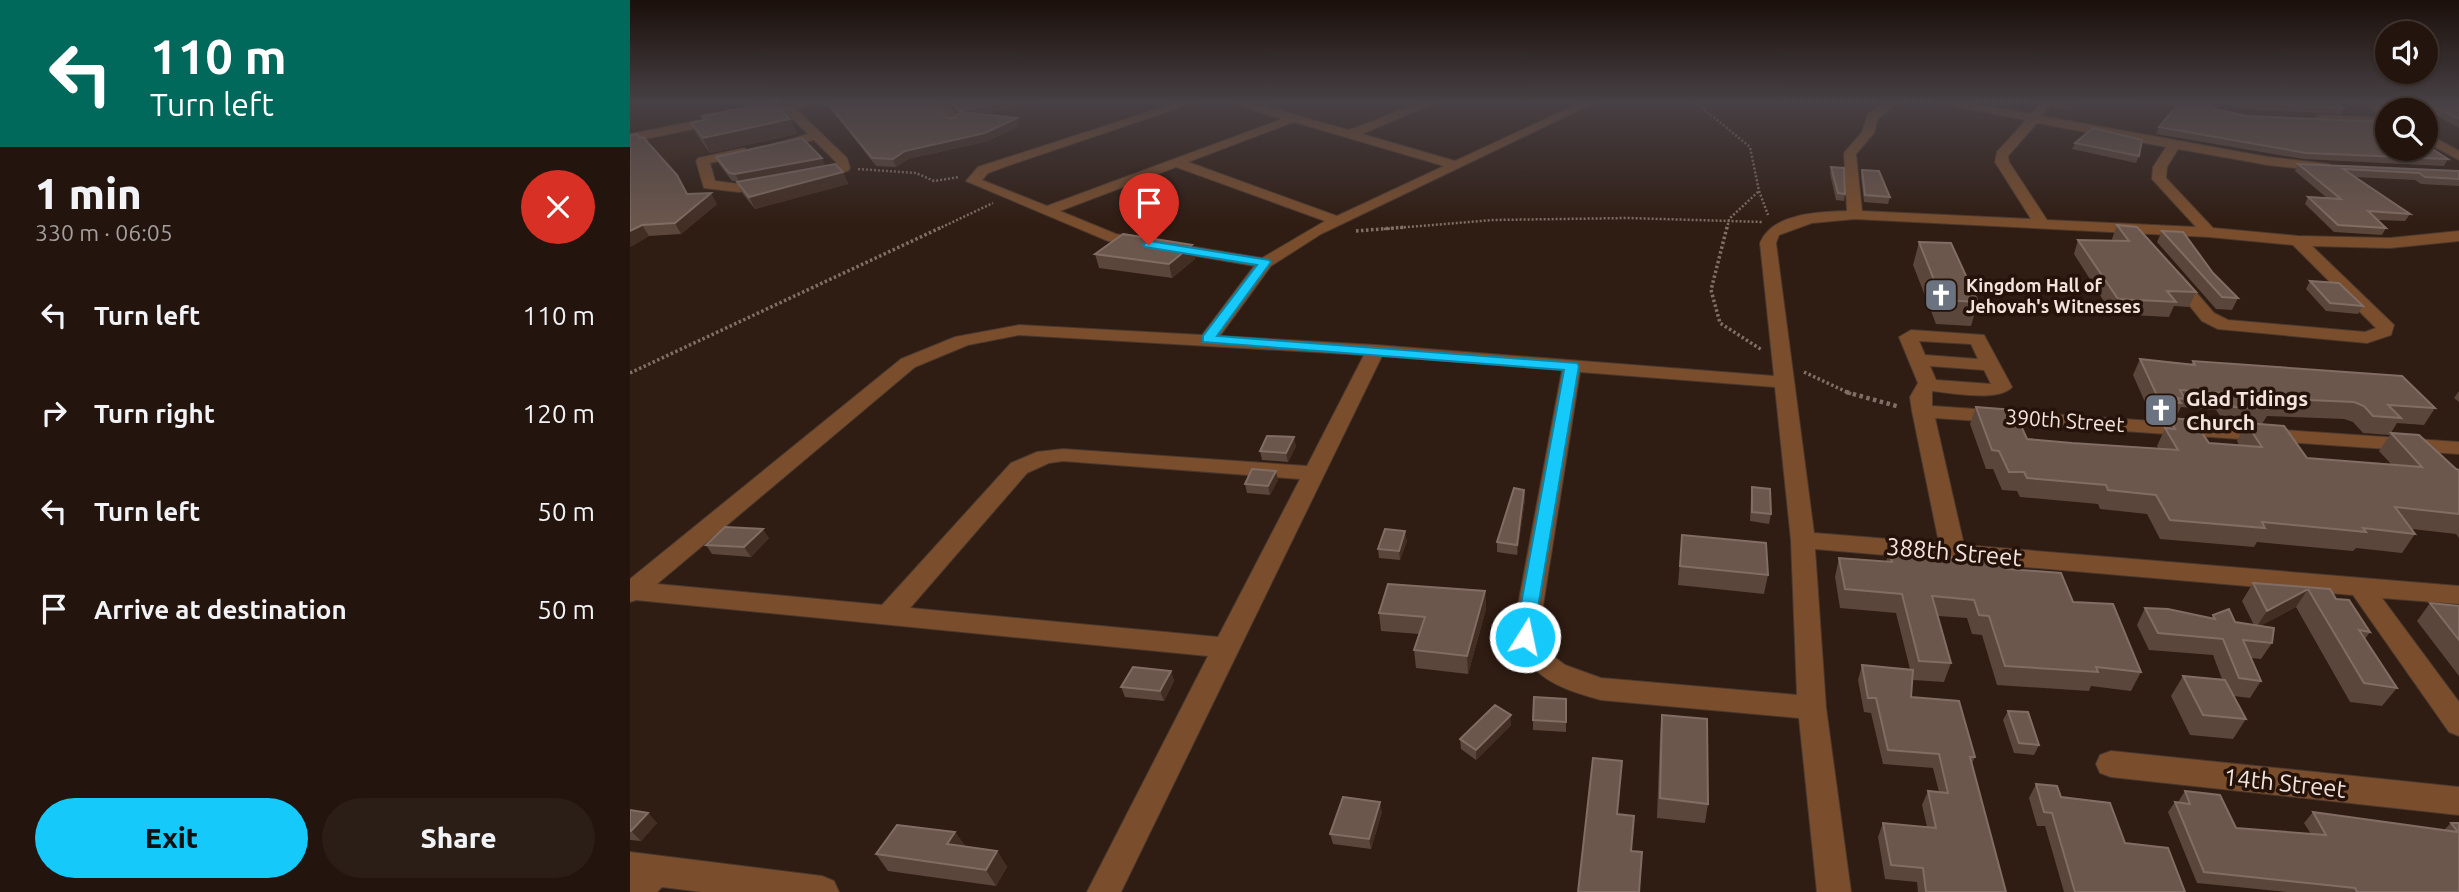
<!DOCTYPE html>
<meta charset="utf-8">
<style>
body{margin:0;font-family:Ubuntu,sans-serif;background:#2b1e17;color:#f1f3f6;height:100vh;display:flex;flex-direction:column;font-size:26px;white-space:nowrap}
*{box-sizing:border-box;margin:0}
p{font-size:23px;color:#a39f9e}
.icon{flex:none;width:38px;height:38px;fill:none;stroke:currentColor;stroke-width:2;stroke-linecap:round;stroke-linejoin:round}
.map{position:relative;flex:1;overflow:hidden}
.sheet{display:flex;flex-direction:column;background:#23150e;width:630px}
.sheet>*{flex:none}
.guide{background:#00695c;color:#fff;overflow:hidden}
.buttons{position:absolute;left:1745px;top:21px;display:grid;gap:14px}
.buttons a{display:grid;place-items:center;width:63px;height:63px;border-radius:50%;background:#23150e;box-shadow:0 2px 5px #0004,0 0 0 2px #40342e;font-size:35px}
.pin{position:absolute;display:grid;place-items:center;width:60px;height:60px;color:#fff;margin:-72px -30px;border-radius:50% 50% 50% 0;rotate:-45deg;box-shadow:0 0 7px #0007}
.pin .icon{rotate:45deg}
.me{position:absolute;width:77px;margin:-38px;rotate:10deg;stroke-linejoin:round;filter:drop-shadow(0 0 5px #0008)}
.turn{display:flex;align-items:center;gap:24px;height:147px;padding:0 35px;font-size:32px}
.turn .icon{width:91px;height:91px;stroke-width:2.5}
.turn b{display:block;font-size:49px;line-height:60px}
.round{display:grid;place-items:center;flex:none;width:74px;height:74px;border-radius:37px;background:#2b1e17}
.head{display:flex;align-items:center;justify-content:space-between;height:119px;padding:0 35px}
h1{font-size:42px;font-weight:800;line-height:52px}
.action{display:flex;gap:14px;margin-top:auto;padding:14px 35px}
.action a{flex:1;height:80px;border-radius:42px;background:#15cafb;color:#111;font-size:28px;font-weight:800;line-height:80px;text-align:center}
.action a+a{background:#2b1e17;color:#f1f3f6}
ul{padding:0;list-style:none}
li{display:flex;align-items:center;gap:21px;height:98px;padding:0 35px}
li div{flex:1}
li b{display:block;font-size:26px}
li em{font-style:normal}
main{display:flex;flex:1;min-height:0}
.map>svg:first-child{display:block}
</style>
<main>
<section class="sheet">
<div class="guide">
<div class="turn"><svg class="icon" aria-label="left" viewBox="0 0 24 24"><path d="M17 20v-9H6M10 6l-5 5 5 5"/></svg><div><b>110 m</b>Turn left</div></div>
</div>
<div class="head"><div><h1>1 min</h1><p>330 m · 06:05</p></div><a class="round" style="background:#d93025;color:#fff"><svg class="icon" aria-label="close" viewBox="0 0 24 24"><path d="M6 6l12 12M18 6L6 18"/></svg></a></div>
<ul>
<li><svg class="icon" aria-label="left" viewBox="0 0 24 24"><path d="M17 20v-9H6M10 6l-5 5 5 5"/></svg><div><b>Turn left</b></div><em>110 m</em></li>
<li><svg class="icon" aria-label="right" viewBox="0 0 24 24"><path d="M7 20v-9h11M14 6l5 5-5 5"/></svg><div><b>Turn right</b></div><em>120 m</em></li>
<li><svg class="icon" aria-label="left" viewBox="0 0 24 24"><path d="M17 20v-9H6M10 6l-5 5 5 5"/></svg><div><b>Turn left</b></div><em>50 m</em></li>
<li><svg class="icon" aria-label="arrive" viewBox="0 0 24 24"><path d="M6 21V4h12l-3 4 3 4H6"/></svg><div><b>Arrive at destination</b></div><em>50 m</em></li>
</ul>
<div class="action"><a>Exit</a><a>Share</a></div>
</section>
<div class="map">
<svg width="1829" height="892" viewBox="0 0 1829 892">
<rect width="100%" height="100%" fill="#2f1c12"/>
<!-- built -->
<path fill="#381f11" d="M108,120L128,143L0,170V142Z"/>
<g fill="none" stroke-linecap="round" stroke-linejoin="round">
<!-- minor casing -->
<g stroke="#4a382e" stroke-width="2">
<path id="minor" d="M171,102H194L166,109L217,158L220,168L218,171L176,178V172L206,166V162L184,140L146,149L140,145L178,134L155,111L149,112L143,109Z
M306,102H317L330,120L328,123H320Z
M549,102H566L377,166L358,173L352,180L417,206L652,119L603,104L602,102H618L719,130L793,102H807L732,134L825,161L952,102H966L691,234L641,266L590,336L746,345L1144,376L1130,243C1142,213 1189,212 1217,211L1214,153L1232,132L1238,114L1256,102H1269L1248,119L1244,133L1226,154L1232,211L1401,219L1365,162L1367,152L1396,120L1317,105L1312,102H1334L1401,114L1412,102H1423L1412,116L1638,157L1699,164L1701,167L1694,171L1638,165L1548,149L1537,167L1536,178L1583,228L1668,236L1760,238L1829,231V241L1760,248L1682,246L1764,325L1761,335L1737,343L1588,329L1572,321L1538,279L1546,274L1552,276L1584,313L1598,320L1735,332L1746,328L1663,245L1579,237L1225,219L1182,223L1149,235L1146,243L1184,533L1309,543L1282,411L1280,397L1288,383L1269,337L1281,330L1354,335L1382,387C1369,402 1322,393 1302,391V406L1829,442V454L1305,418L1334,545L1829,586V604L1752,598L1829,702V736L1819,732L1723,595L1185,549L1196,708L1221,892H1187L1169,718L971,700C926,687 905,680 882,637L932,370L752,356L491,892H457L578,656L6,600L0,602V579L271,359L325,337L389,325L572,335L624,266L478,241L336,181L348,167ZM664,122L814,166L707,216L558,162ZM1407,123L1536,147L1523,167L1522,179L1566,227L1417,220L1379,162L1378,156ZM546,167L695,221L632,258L486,234L430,211ZM389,335L734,355L677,466L433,449L407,452L381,463L252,605L27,584L285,367L338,345ZM1289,341L1341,344L1348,359L1295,355ZM1300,366L1354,370L1361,384L1306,380ZM950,372L1145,387L1161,540L1167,695L971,678L935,665L918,652L908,637ZM433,461L670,479L588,637L280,608L397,473L419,463Z
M1729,102H1743L1757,110V126L1689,123L1683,119L1689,115L1756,118Z
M90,116L96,120L94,123L0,142V134Z
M1796,133L1829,151V160L1796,142Z
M114,148L120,152L119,155L80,163L85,181L109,184L141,180V186L109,192L74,188L66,161L68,158Z
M1481,751L1829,787V815L1481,777L1470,773L1466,764L1470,755Z
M0,852L192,876L204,881L209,892H72L32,887L27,892H0Z"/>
</g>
<!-- path-far2 -->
<path stroke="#806f66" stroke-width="2.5" stroke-dasharray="2 2" stroke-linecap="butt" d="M1065,102L1120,147L1129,191L1138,215
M228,169L286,173L304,181L329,177
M308,229L363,203
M754,229L863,220L998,218L1133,222
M1097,229L1099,219L1129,191"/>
<!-- path-far1 -->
<path stroke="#806f66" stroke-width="3.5" stroke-dasharray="2.5 2.5" stroke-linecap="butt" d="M1097,227L1081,290L1090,323L1132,350
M726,231L776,227
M1174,372L1221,394
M0,373L312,227"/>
<!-- path -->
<path stroke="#806f66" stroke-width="4.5" stroke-dasharray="3.5 3.5" stroke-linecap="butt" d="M1216,392L1270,407"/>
<!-- minor -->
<use href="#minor" fill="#7a4e2d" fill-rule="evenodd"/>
</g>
<!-- wall -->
<path fill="#5b463b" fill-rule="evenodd" d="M195,102H305L317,118H325L329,114L320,102H413L351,114L389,126L358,141L278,159L266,167L246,166Z
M1424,102H1448L1438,110L1422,107Z
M1509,102H1576L1585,109L1818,159L1814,166L1673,159L1526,134L1529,127L1545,108Z
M1584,102H1705L1714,108L1711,114L1615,109Z
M1779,102H1829V128L1796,110Z
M72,116L160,119L167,134L80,153L68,137L61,123L74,120Z
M9,138L57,194L87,204L51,234L19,236L0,247Z
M1445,143L1509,156L1506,163L1442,149Z
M86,157L195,165L109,181H102L89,164Z
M1668,164L1829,171V186L1791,184L1785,180L1725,177L1780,214L1775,221L1747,220L1756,228L1752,235L1704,232L1675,204L1678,197L1697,198L1665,171Z
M1201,167L1215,194L1214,201L1206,200L1200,174Z
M1232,170L1260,197L1258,204L1234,202L1231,177Z
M213,172L218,184L125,209L113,194L107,182Z
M1487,225L1566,292L1559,307L1544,306L1539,317L1482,314L1444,254L1448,240L1483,241L1482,239Z
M1532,231L1583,273L1608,298L1602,310L1586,309L1527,242Z
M1289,242L1348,302L1341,326L1306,324L1283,265Z
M562,245L565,259L542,278L469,268L465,254Z
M1680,281L1733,306L1728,314L1696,311L1676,289Z
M1510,359L1561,364L1563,361L1805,408L1794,425L1767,423L1761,433L1826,469L1829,470V538L1826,534L1782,529L1785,534L1772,553L1726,548L1723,551L1627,542L1624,547L1530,539L1517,514L1470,509L1468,504L1390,497L1387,491L1372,490L1363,469H1356L1340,424L1346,407L1397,439L1442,443L1528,448L1527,446L1539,420L1522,418L1503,375ZM1551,407L1586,410L1595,423L1615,425L1607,441L1609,445L1579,443L1544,418L1545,415H1547ZM1637,416L1714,419L1723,422L1733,433L1760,435L1749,451L1761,464L1677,458L1632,424Z
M1829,391V402L1824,398Z
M666,446L658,462L632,460L630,451Z
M648,480L640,495L617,493L615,484Z
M1122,487L1141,514L1139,524L1120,521L1121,497Z
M894,490L895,500L887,555L867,552V542Z
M1052,535L1138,575L1134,594L1048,585Z
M139,538L121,557L82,554L76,545Z
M777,541L770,560L749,558L748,549Z
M1259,551L1377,569L1443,602L1511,672L1501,691L1461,686L1459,691L1367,685L1352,635L1342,634L1337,618L1308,616L1321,663L1314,682L1283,680L1282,677L1281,697L1345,757L1342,763L1376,892H1288L1287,882L1255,879L1248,837L1253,823L1297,827L1292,805L1298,791L1309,792L1303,768L1253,764L1241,713L1234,712L1228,680L1232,665L1280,669L1266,613L1210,608L1205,577L1209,558L1256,562Z
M1623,583L1700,589L1706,599L1740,632L1735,639L1767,688L1752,706L1720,702L1666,607L1630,626L1642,643L1631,659L1621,658L1631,681L1620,698L1603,696L1616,719L1603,739L1560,735L1541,696L1553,676L1592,679L1583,655L1519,650L1507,625L1515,608L1582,618L1583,615L1605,622L1624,625L1612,601Z
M855,591L856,609L838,674L786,668L784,650L789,634L751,631L749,613Z
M1800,603L1829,606V676L1787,621Z
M541,671L544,681L534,701L495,697L491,687Z
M936,699V732L903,730V720Z
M1378,711L1409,745L1404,755L1384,753L1373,720Z
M881,715V725L846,760L831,749L830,739Z
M1032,715L1078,804L1075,823L1027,818L1030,735Z
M1406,784L1431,797L1495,843L1555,892H1434L1415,826H1407L1399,798Z
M1555,791L1606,828L1681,834L1674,823L1683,812L1814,830L1821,823H1829V892H1657L1567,883L1538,812L1545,802H1548Z
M0,810L18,813L27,823L11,841L0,840Z
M752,812L741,849L703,844L700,834Z
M325,832L335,846L367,851L377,867L366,886L258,871L246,854Z"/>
<!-- shaded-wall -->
<path fill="#432e23" d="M374,102H413L332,118L329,111Z
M1443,102H1448L1438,110L1440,104Z
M387,118L389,126L358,141L278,159L266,167L263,159L275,151Z
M160,119L167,134L80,153L73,138Z
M192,158L195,165L109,181L105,174Z
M213,172L218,184L125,209L119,197Z
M81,193L87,204L51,234L45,223Z
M12,225L19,236L0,247V231Z
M562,245L565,259L542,278L539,264Z
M664,437L666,446L658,462L656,453Z
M646,471L648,480L640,495L638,486Z
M894,490L895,500L887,555V545Z
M133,529L139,538L121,557L114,547Z
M775,531L777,541L770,560L769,551Z
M1678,589L1666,607L1625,629L1637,611Z
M855,591L856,609L838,674L837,656Z
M541,671L544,681L534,701L530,691Z
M881,715V725L846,760V750Z
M750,802L752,812L741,849L739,839Z
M18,813L27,823L11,841L1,831Z
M325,832L336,848L317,844Z
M367,851L377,867L366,886L356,870Z"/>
<!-- building -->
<path fill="#6c574d" stroke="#816d63" stroke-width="2" d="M143,102L160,119L73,138L61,123L75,120L72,116Z
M197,102H305L317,118H325L330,112L387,118L355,133L275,151L263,159L242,158Z
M323,102H374L329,111Z
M1429,102H1443L1440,104Z
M1548,102H1576L1585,109L1617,116L1757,122V149H1796V145L1818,159L1676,153L1529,127L1550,102Z
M1612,102H1705L1714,108L1618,103Z
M1794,102H1829V119Z
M1463,128L1512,140L1509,156L1445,143Z
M7,134L9,138L13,137L47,175L57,194L81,193L45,223L12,225L0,231V135Z
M172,138L192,158L105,174L99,173L86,157Z
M205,164L213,172L119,197L107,182Z
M1668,164L1829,171V179L1795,177L1789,173L1713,169L1780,214L1738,211L1756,228L1708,225L1678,197L1711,199Z
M1201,167L1214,168L1215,194L1208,193Z
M1232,170L1249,171L1260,197L1235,195Z
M1487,225L1507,227L1566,292L1537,291L1546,302L1488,299L1448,240L1499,241Z
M1532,231L1553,232L1583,273L1608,298L1592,297Z
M493,234L562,245L539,264L465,254Z
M1289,242L1321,243L1348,302L1312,300Z
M1680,281L1709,283L1733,306L1700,303Z
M1510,359L1565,365L1563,361L1772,376L1805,408L1758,405L1771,418L1743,416L1734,406L1724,402L1632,398L1640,409L1604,407L1594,393L1550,390L1555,399L1547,398L1551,403L1530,402Z
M1346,407L1384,410L1397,439L1442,443L1548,450L1535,428L1545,429L1539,418L1563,420L1579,443L1632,447L1616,423L1654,426L1677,458L1792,467L1761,433L1789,435L1826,469L1829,470V514L1765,507L1785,534L1733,528L1736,532L1632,522L1635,528L1540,520L1526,495L1478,490L1476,485L1397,478L1394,472H1379L1369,451L1362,450Z
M637,436L664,437L656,453L630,451Z
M622,469L646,471L638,486L615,484Z
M1122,487L1140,489L1141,514L1122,512Z
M884,488L894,490L887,545L867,542Z
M95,527L133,529L114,547L76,545Z
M755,529L775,531L769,551L748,549Z
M1052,535L1136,543L1138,575L1050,566Z
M1259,551L1375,563L1377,569L1431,573L1443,602L1483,604L1511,672L1466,667L1468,672L1375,666L1359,616L1349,615L1344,600L1302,596L1321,663L1289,661L1272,594L1215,589L1209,558L1262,562Z
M1623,583L1700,589L1706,599L1719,600L1740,632L1729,630L1767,688L1734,683L1678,589L1637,611Z
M758,584L855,591L837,656L784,650L795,617L749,613Z
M1800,603L1829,606V640Z
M1515,608L1538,609L1585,619L1583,615L1599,609L1605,622L1644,628L1642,643L1613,640L1631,681L1609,678L1593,639L1528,633Z
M1232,665L1283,670L1281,697L1329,701L1345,757H1340L1376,892H1296L1293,868L1261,865L1253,823L1306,828L1298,791L1318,793L1309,754L1258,750L1246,698H1238Z
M503,667L541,671L530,691L491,687Z
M1553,676L1595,680L1616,719L1573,715Z
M904,697L936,699V722L903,720Z
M865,705L881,715L846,750L830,739Z
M1378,711L1398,712L1409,745L1389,743Z
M1032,715L1077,719L1078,804L1030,798Z
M963,758L992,761L987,814L1004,816L1001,851L1012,852L1009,892H948Z
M1406,784L1427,786L1431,797L1480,803L1495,843L1538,848L1555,892H1445L1422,813L1414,812Z
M1555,791L1590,795L1606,828L1696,835L1683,812L1828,832L1821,823H1829V892H1727L1725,888L1574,872L1545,802L1560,804Z
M713,797L750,802L739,839L700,834Z
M0,810L18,813L1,831H0Z
M267,825L325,832L317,844L367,851L356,870L246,854Z"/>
<!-- sky -->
<linearGradient id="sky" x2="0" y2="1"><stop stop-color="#1a0f0a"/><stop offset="0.45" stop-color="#474044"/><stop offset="1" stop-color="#474044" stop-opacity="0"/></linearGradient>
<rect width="1829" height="227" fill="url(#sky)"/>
<!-- route -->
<path fill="#15cafb" stroke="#0e83a3" stroke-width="2" d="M519,241L639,260L641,262L587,336L947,363L949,366L902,643L895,645L888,643L885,637L934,370L573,342V336L627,265L515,247L513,245Z"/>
<!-- icons -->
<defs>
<g id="church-square" transform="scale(1.75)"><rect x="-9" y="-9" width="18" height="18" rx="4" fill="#6b7280" stroke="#251209"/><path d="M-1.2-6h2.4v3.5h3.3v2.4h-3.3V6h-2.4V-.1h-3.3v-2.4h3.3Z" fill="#fff"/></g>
</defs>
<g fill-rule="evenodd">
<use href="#church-square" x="1311" y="295"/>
<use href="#church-square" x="1531" y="410"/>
</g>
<g text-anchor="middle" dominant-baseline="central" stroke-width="7" stroke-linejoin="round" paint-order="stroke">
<!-- far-poi labels -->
<g font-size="18" font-weight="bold" fill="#f2e4dd" stroke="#251209" text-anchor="start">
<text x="1336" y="285">Kingdom Hall of<tspan x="1336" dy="21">Jehovah's Witnesses</tspan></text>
</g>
<!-- poi labels -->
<g font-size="21" font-weight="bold" fill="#f2e4dd" stroke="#251209" text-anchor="start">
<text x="1556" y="398">Glad Tidings<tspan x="1556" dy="24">Church</tspan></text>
</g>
<!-- street labels -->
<g font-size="21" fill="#f2e4dd" stroke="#251209">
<text transform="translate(1435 420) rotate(4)">390th Street</text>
</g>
<!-- near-street labels -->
<g font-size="24" fill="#f2e4dd" stroke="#251209">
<text transform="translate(1324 552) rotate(5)">388th Street</text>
<text transform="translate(1655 783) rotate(6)">14th Street</text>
</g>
</g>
</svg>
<div class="buttons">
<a><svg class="icon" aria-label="sound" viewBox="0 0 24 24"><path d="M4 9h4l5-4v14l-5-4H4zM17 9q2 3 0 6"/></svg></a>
<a><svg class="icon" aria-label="search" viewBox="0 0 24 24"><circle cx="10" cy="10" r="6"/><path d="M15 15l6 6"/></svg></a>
</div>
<div class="pin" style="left:519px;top:245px;background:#d93025"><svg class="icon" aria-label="arrive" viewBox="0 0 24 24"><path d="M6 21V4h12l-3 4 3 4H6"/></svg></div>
<svg class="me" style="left:895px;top:637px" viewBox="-20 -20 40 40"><circle r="17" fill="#15cafb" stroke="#fff" stroke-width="3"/><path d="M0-11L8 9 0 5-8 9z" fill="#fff"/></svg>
</div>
</main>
